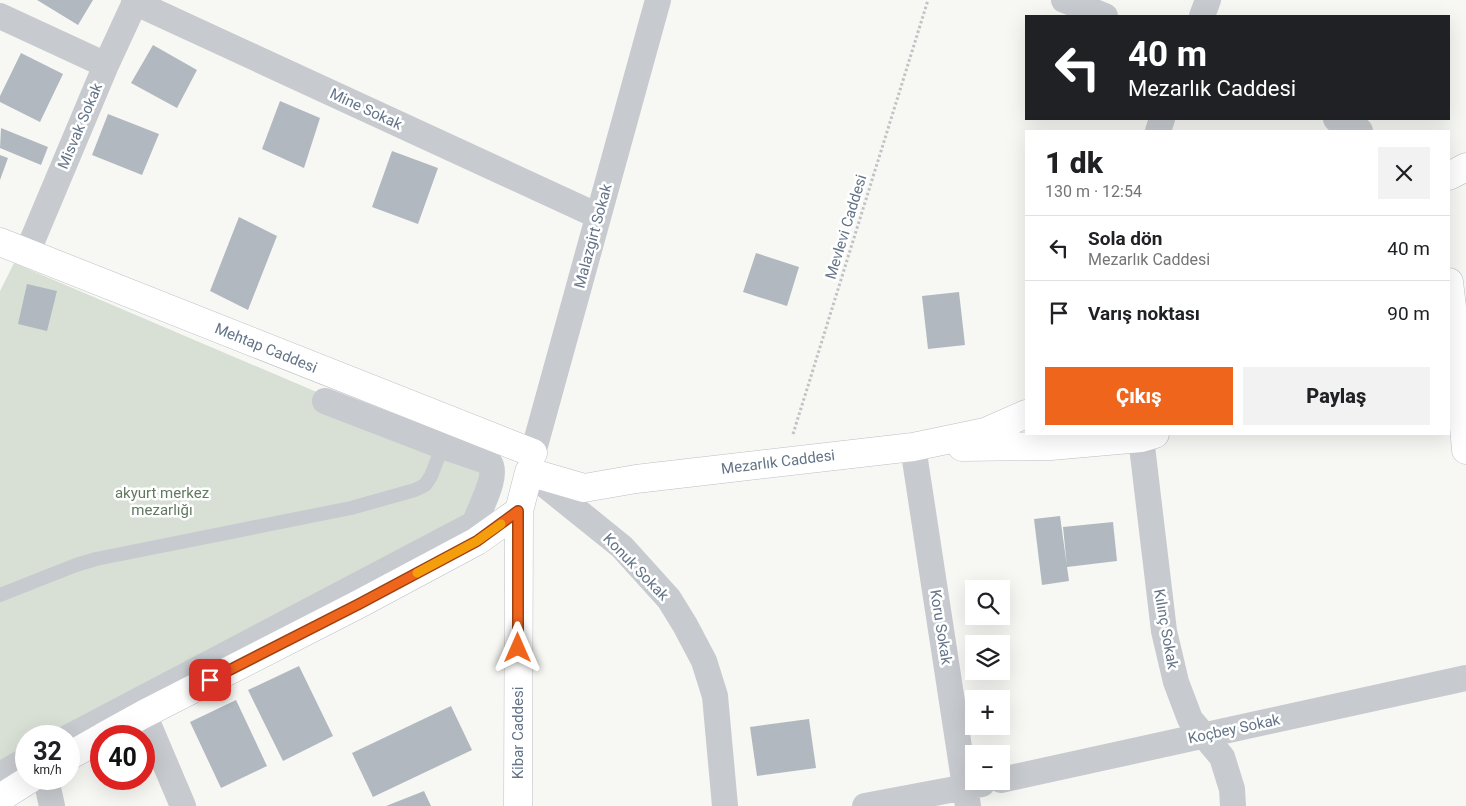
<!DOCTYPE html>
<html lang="tr">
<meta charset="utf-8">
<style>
body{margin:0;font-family:Roboto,sans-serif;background:#f2f2f2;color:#202124;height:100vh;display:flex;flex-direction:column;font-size:19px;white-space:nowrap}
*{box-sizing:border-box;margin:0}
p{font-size:16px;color:#757577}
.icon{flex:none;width:28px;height:28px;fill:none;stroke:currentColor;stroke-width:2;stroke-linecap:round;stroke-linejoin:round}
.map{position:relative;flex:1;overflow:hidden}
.side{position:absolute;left:1025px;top:130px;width:425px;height:305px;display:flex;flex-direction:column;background:#fff;border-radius:0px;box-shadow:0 5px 20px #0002}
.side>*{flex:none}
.banner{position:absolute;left:1025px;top:15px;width:425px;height:105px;border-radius:0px;box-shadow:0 5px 20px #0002;background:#202124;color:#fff;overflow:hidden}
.controls{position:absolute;left:965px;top:580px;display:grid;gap:10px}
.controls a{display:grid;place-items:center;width:45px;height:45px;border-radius:0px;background:#fff;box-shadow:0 5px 20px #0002;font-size:25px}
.speed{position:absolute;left:15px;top:725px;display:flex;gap:10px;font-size:25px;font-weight:700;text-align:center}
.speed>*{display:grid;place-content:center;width:65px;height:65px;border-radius:50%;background:#fff;box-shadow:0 5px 20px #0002;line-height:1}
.speed small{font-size:12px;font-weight:400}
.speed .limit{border:8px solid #d22;background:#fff;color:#111}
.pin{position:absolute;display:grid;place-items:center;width:42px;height:42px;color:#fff;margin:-21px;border-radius:10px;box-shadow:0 2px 8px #0006}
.me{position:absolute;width:55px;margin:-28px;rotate:0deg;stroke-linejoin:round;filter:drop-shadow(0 0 4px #0008)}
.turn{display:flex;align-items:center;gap:18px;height:105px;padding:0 20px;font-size:22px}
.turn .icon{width:65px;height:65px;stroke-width:2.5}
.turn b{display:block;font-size:35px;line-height:42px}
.round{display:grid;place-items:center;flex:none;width:52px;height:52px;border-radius:0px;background:#f2f2f2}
.head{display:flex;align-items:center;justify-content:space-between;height:85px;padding:0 20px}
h1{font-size:30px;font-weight:800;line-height:38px}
.action{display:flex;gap:10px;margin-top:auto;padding:10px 20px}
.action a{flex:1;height:58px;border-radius:0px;background:#f0651c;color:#fff;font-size:20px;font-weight:800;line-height:58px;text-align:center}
.action a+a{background:#f2f2f2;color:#202124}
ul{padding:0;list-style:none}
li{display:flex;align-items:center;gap:15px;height:65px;padding:0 20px;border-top:1px solid #e0e0e0}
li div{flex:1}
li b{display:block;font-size:19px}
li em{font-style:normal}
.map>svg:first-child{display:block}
</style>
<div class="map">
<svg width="1466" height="806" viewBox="0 0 1466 806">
<rect width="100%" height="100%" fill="#f7f8f4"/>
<!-- green -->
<path fill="#d8e0d5" d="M14,263L488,465L469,522L63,736H26V756L0,771V291Z"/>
<!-- building -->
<path fill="#b1b8bf" d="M37,0H93L78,25Z
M153,45L197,70L177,108L131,83Z
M21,53L63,74L40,122L0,102V96Z
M280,101L320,118L304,168L262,149Z
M108,114L159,134L142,175L92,155Z
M1,128L48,147L41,165L0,148Z
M392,151L438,168L418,224L372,207Z
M0,155L8,158L0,180Z
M239,217L277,236L248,310L210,291Z
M756,253L799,267L787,306L743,292Z
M27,284L57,291L47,331L18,324Z
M959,292L965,345L928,349L922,296Z
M1060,516L1069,581L1042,585L1034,519Z
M1113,522L1117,561L1067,567L1063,527Z
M299,666L333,736L283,761L248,690Z
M236,700L267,766L221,788L190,722Z
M451,706L472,750L373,797L352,753Z
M809,719L816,768L757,776L750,727Z
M424,791L431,806H386Z"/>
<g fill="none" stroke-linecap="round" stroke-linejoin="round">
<!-- secondary casing -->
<g stroke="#bbbfc5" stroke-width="29">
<path id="secondary" d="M1449,176L1466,167
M0,242L533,453
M1449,282L1457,348L1466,450
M962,447L1051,446L1141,438L1155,434
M104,736L144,714L359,604L477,541L519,511
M69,756L101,738
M0,798L30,779
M518,806L519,511L529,472L584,488L636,479L913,447L985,432L1026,414"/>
</g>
<!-- path -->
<path stroke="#c0c2c5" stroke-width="3" stroke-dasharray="2.5 2.5" stroke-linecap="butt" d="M793,434L928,0"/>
<!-- lane -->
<path stroke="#c7cace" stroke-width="14" d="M0,595L76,565L96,559L351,508L415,490L425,485L431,476L444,442"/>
<!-- street -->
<path stroke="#c7cace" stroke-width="26" d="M658,0L533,453L529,472L622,547L669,599L685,625L704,661L715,696L725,806
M1064,0L1105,16
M134,2L598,216
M0,16L106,65
M1202,16L1208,0
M1336,119L1360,131
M1158,131L1162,119
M27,253L106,65L136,0
M1141,438L1164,631L1176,682L1190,719L1222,757L1232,789L1233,806
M913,447L968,806
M144,714L183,806
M69,737L472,525L476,520C481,506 499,474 489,462L442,446L325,401
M0,775L26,760
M46,779L52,806
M1001,780L1466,678
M865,806L982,784"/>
<!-- secondary -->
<use href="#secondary" stroke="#fff" stroke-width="28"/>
</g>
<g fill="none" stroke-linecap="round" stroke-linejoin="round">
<!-- route casing -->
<g stroke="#9c4212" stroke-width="12">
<path id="route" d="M210,680L359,604L477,541L518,511V648"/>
</g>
<!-- route -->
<use href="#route" stroke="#f0651c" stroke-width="9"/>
<!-- slow -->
<path stroke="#f59e0b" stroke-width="9" d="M417,573L477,541L501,524"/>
</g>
<g text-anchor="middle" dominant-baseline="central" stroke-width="5" stroke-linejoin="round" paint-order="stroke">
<!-- street labels -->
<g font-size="15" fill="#647488" stroke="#fff">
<text transform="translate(366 109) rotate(25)">Mine Sokak</text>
<text transform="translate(80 126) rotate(-67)">Misvak Sokak</text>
<text transform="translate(846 227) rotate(-73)">Mevlevi Caddesi</text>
<text transform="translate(593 236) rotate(-75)">Malazgirt Sokak</text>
<text transform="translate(266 348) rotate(22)">Mehtap Caddesi</text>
<text transform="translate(778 462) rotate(-7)">Mezarlık Caddesi</text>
<text transform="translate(636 567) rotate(46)">Konuk Sokak</text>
<text transform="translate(941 627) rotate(81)">Koru Sokak</text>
<text transform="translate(1166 629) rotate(80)">Kılınç Sokak</text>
<text transform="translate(1234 729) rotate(-12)">Koçbey Sokak</text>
<text transform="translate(518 733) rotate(-90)">Kibar Caddesi</text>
</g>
<!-- park labels -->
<g font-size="15" fill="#627960" stroke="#fff">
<text x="162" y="493">akyurt merkez<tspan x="162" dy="17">mezarlığı</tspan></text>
</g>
</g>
</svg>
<div class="controls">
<a><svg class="icon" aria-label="search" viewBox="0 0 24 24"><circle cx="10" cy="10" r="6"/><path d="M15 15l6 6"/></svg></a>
<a><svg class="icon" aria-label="layers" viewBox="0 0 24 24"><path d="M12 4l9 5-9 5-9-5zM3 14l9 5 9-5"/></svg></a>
<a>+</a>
<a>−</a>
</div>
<div class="speed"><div>32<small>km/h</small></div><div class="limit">40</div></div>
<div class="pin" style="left:210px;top:680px;background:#d93025"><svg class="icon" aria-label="arrive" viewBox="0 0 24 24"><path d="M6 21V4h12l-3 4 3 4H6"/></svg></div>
<svg class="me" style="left:518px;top:648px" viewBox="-20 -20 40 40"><path d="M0-17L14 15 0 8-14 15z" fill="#f0651c" stroke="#fff" stroke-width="4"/></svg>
<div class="banner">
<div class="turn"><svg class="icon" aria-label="left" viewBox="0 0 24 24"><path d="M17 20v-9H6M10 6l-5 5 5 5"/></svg><div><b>40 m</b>Mezarlık Caddesi</div></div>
</div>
<section class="side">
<div class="head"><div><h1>1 dk</h1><p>130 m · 12:54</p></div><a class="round"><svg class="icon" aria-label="close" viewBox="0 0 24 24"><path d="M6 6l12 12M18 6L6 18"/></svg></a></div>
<ul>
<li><svg class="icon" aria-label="left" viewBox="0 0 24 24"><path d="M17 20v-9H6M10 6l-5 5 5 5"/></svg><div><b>Sola dön</b><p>Mezarlık Caddesi</p></div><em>40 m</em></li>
<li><svg class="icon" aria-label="arrive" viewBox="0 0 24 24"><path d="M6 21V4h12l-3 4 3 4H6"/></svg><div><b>Varış noktası</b></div><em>90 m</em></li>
</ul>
<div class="action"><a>Çıkış</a><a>Paylaş</a></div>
</section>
</div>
